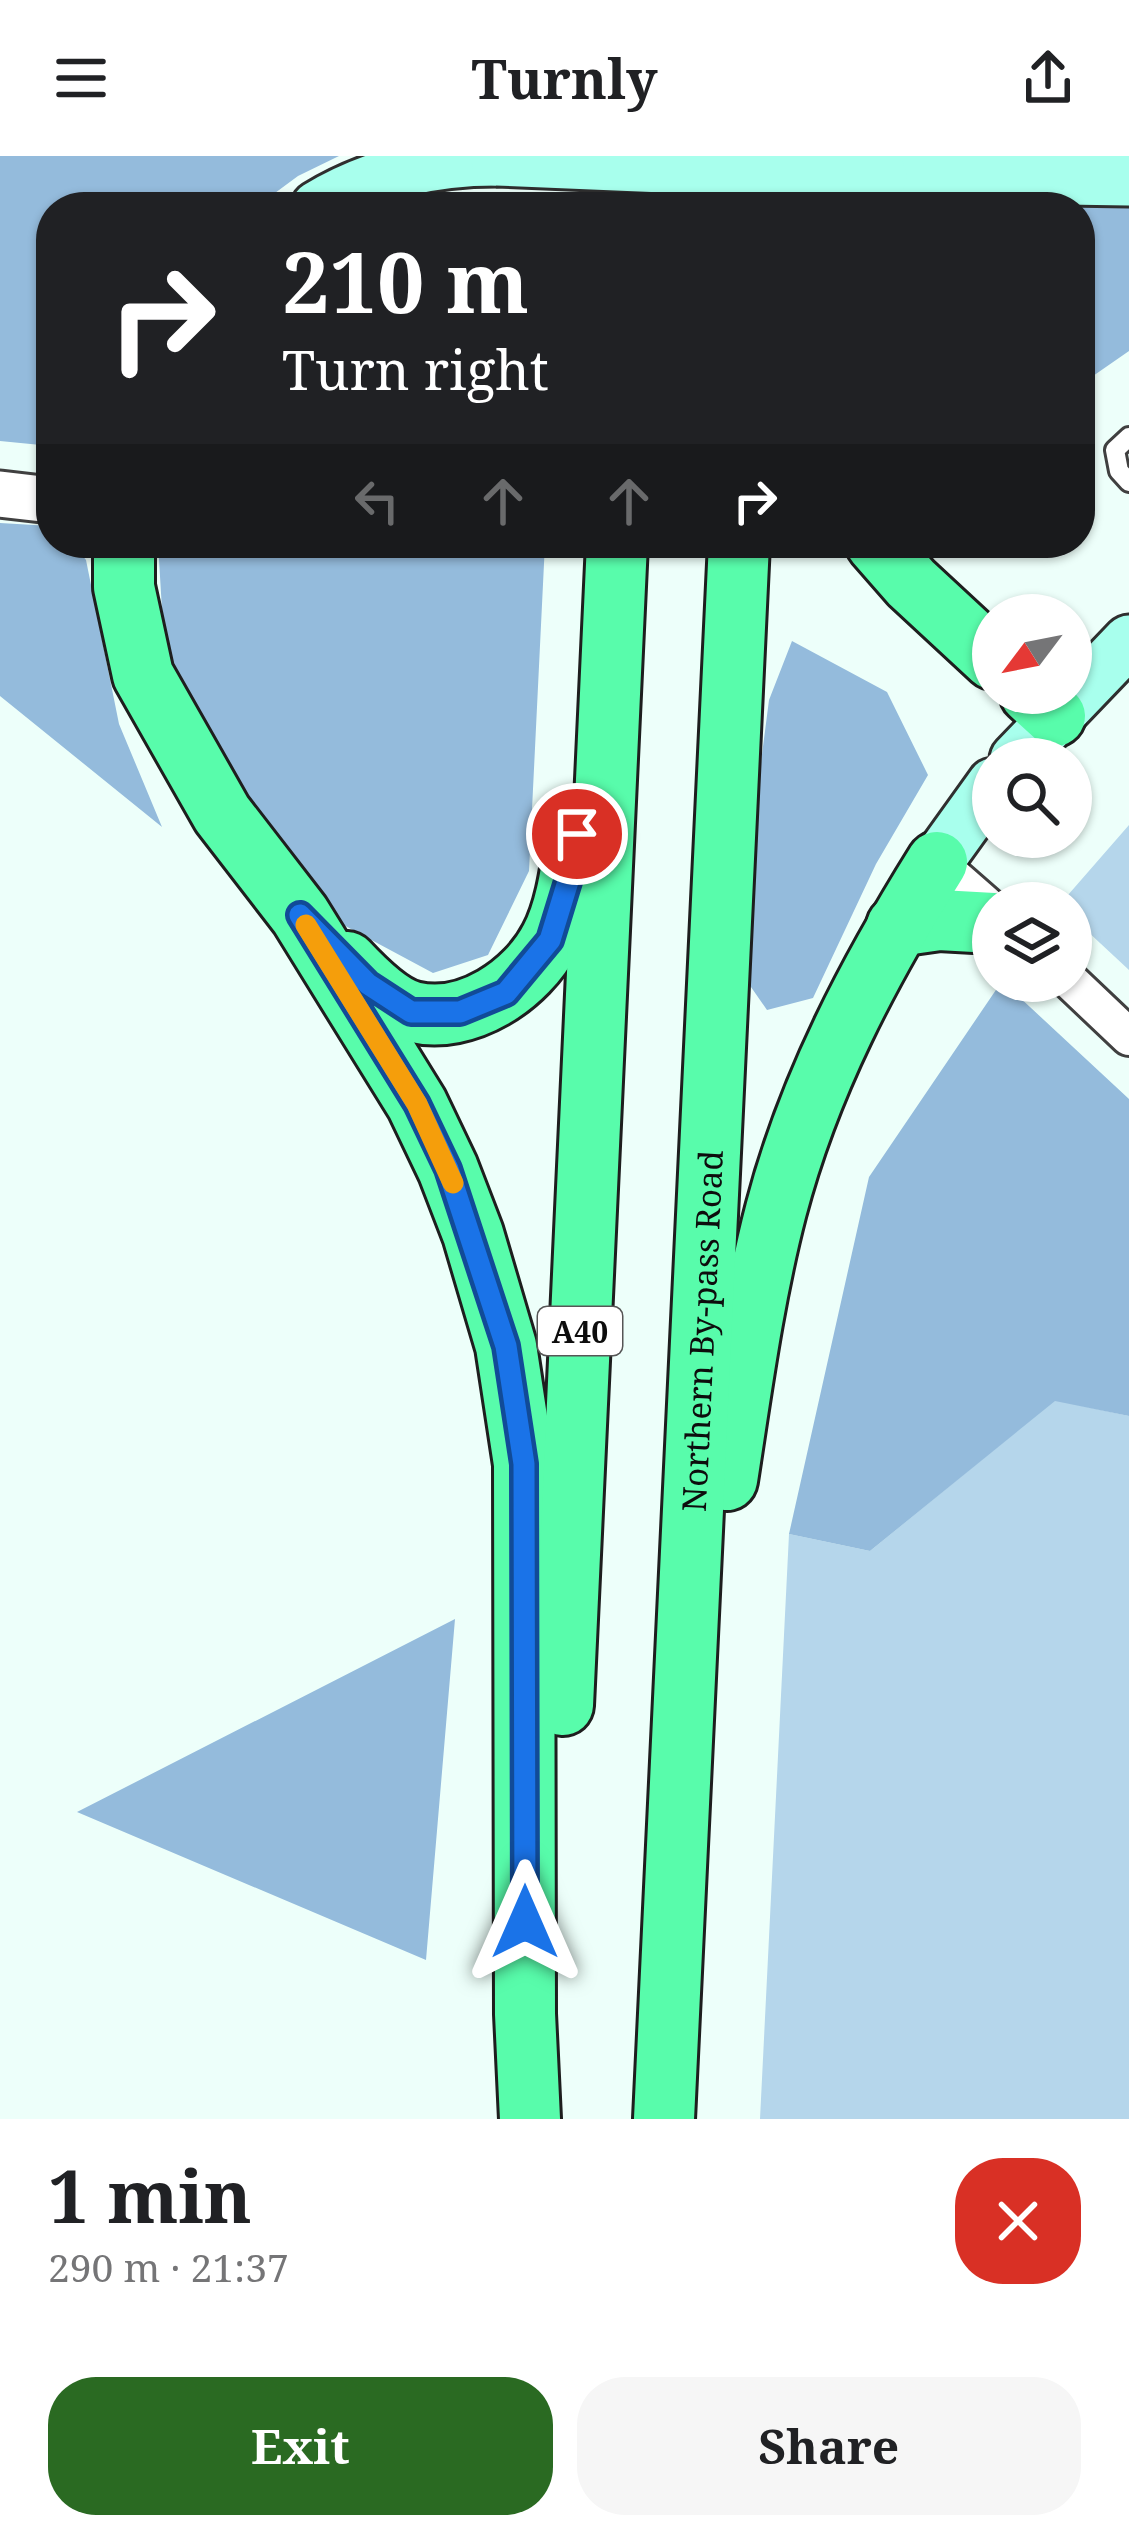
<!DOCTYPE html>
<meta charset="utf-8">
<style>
body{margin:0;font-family:"Noto Serif",serif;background:#f6f6f6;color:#202124;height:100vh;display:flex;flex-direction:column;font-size:45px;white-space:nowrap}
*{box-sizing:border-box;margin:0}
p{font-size:39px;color:#757577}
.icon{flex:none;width:66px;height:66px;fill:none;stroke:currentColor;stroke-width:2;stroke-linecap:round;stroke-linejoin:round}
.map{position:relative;height:1963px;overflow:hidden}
.side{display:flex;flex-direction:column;background:#fff;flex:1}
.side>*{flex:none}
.banner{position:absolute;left:36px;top:36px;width:1059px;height:366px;border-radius:48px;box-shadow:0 3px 9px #0004;background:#202124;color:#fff;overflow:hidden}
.needle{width:78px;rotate:238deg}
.fabs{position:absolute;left:972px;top:438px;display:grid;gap:24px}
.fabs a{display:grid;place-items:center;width:120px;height:120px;border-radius:50%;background:#fff;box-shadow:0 3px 9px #0004;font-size:60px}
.pin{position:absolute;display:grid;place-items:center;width:102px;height:102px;color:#fff;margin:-51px;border:6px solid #fff;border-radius:50%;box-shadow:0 3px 12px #0007}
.me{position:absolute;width:132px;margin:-66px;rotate:0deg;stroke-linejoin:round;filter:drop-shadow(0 0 9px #0008)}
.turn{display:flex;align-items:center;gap:42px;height:252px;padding:0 48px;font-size:54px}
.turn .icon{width:156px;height:156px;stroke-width:2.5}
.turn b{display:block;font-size:84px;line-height:102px}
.lanes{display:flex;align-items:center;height:114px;padding:0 48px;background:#0003;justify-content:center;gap:60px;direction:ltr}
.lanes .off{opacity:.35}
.round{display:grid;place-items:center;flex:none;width:126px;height:126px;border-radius:48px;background:#f6f6f6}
.headline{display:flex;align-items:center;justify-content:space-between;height:204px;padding:0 48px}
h1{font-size:72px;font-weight:700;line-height:90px}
.button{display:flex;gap:24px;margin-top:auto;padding:24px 48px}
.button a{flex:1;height:138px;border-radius:48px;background:#2a6a22;color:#fff;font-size:48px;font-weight:700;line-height:138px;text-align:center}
.button a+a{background:#f6f6f6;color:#202124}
header{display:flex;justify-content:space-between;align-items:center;height:156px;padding:0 48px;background:#fff;font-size:54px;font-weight:700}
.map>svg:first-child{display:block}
</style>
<header><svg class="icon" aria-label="menu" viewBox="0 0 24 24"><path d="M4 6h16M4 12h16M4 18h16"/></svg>Turnly<svg class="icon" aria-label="share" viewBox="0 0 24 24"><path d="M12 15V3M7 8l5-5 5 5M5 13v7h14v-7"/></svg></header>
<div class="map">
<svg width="1129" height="1963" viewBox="0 0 1129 1963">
<rect width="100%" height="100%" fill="#edfffa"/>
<!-- green -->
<path fill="#b5d6eb" d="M1129,669V814L1071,760V747H1061Z
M1055,1244L1129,1260V1963H760L789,1378L870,1395Z"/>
<!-- forest -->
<path fill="#94bbdc" d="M0,0H339L298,20L256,51H51V290L0,285Z
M1129,46V195L1080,229V51H950Z
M0,367L51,370V387H72L86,404L119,568L162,671L0,540Z
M158,387H545L529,715L488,799L433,817L323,758L252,655L165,504Z
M792,485L887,536L928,619L876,708L813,842L767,854L735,808L769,544Z
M1002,825L1129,943V1260L1055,1245L870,1395L789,1378L869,1021Z
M455,1463L426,1804L77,1656Z"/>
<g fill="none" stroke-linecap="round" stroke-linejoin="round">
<!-- service casing -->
<g stroke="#404040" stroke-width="24">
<path id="service" d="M1129,281L1115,294L1119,315L1129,326"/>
</g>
<!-- minor casing -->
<g stroke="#404040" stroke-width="42">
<path id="minor" d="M937,706L993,755
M1070,825L1129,881"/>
</g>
<!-- tertiary casing -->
<g stroke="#404040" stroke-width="51">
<path id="tertiary" d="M0,338L51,344"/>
</g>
<!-- secondary casing -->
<g stroke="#2f2f2f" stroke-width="57">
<path id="secondary" d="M881,20L1129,24
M317,51C373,17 432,4 497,4
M1016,603L1129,485
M937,706L993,628"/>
</g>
<!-- trunk casing -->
<g stroke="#1e1e1e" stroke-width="66">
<g id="trunk">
<path d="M778,0L782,51"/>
<path d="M637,51L640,0"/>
<path d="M124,387V431L143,519L222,658L300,759L417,948L448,1013L473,1078L506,1190L524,1308L525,1858L530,1963"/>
<path d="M876,387L911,427L993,503"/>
<path d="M1030,537L1055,560"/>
<path d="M897,770L939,764L993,767"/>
<path d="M347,806C363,823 389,850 413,856C467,869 527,829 551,782C566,754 571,715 576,683"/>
<path d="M727,1324C741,1234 753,1142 776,1054C809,928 869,815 937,706"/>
<path d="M563,1549L617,387"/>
<path id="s1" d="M664,1963L739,387"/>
</g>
</g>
<!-- service -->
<use href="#service" stroke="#fff" stroke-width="18"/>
<!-- minor -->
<use href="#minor" stroke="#fff" stroke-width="36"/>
<!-- tertiary -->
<use href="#tertiary" stroke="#fff" stroke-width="45"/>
<!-- secondary -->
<use href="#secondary" stroke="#a8ffed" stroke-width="51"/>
<!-- trunk -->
<use href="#trunk" stroke="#58fcab" stroke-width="60"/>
<!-- secondary-bridge casing -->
<g stroke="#2f2f2f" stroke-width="57" stroke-linecap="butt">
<path id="secondary-bridge" d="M497,4L881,20"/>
</g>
<!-- secondary-bridge -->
<use href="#secondary-bridge" stroke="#a8ffed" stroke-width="51"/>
</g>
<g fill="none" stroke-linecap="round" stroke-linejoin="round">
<!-- route casing -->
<g stroke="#114b97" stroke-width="30">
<path id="route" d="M525,1766L524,1308L506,1190L448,1013L417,948L300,759L368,828L411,856H460L506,837L550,784L570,719L577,678"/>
</g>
<!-- route -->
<use href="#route" stroke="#1a73e8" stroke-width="21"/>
<!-- slow -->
<path stroke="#f59e0b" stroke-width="21" d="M306,769L417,948L453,1027"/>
</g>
<g text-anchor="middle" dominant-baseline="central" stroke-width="12" stroke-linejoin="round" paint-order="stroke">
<!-- shield labels -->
<rect fill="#fff" stroke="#565656" stroke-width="3" x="538" y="1151" width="84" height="48" rx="9"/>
<g font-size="30" font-weight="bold" fill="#0d0d0d">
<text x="580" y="1175">A40</text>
</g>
<!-- street labels -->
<g font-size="33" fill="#0d0d0d" stroke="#fff">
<text stroke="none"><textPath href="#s1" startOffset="789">Northern By-pass Road</textPath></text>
</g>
</g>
</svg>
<div class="fabs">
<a><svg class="needle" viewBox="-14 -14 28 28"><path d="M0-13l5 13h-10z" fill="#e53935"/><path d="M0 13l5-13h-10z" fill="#757577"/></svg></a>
<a><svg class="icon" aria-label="search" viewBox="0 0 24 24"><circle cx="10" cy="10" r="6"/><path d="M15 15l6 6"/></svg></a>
<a><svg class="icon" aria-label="layers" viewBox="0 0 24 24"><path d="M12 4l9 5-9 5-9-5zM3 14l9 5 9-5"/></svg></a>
</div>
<div class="pin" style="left:577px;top:678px;background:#d93025"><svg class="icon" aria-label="arrive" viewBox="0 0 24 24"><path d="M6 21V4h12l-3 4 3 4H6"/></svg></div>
<svg class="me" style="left:525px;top:1766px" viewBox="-20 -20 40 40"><path d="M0-17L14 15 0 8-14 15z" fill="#1a73e8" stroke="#fff" stroke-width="4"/></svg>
<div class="banner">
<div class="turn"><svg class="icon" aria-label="right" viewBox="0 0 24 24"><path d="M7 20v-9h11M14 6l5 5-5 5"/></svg><div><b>210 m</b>Turn right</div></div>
<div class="lanes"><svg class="icon off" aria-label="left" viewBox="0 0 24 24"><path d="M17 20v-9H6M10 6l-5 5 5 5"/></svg><svg class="icon off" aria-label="ahead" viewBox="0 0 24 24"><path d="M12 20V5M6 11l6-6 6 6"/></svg><svg class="icon off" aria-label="ahead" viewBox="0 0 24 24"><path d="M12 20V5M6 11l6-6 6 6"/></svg><svg class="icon" aria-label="right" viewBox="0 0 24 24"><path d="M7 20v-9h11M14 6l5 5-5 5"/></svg></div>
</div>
</div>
<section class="side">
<div class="headline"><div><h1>1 min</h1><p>290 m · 21:37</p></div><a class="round" style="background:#d93025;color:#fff"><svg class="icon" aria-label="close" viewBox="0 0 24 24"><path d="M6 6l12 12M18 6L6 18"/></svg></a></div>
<div class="button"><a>Exit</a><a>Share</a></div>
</section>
